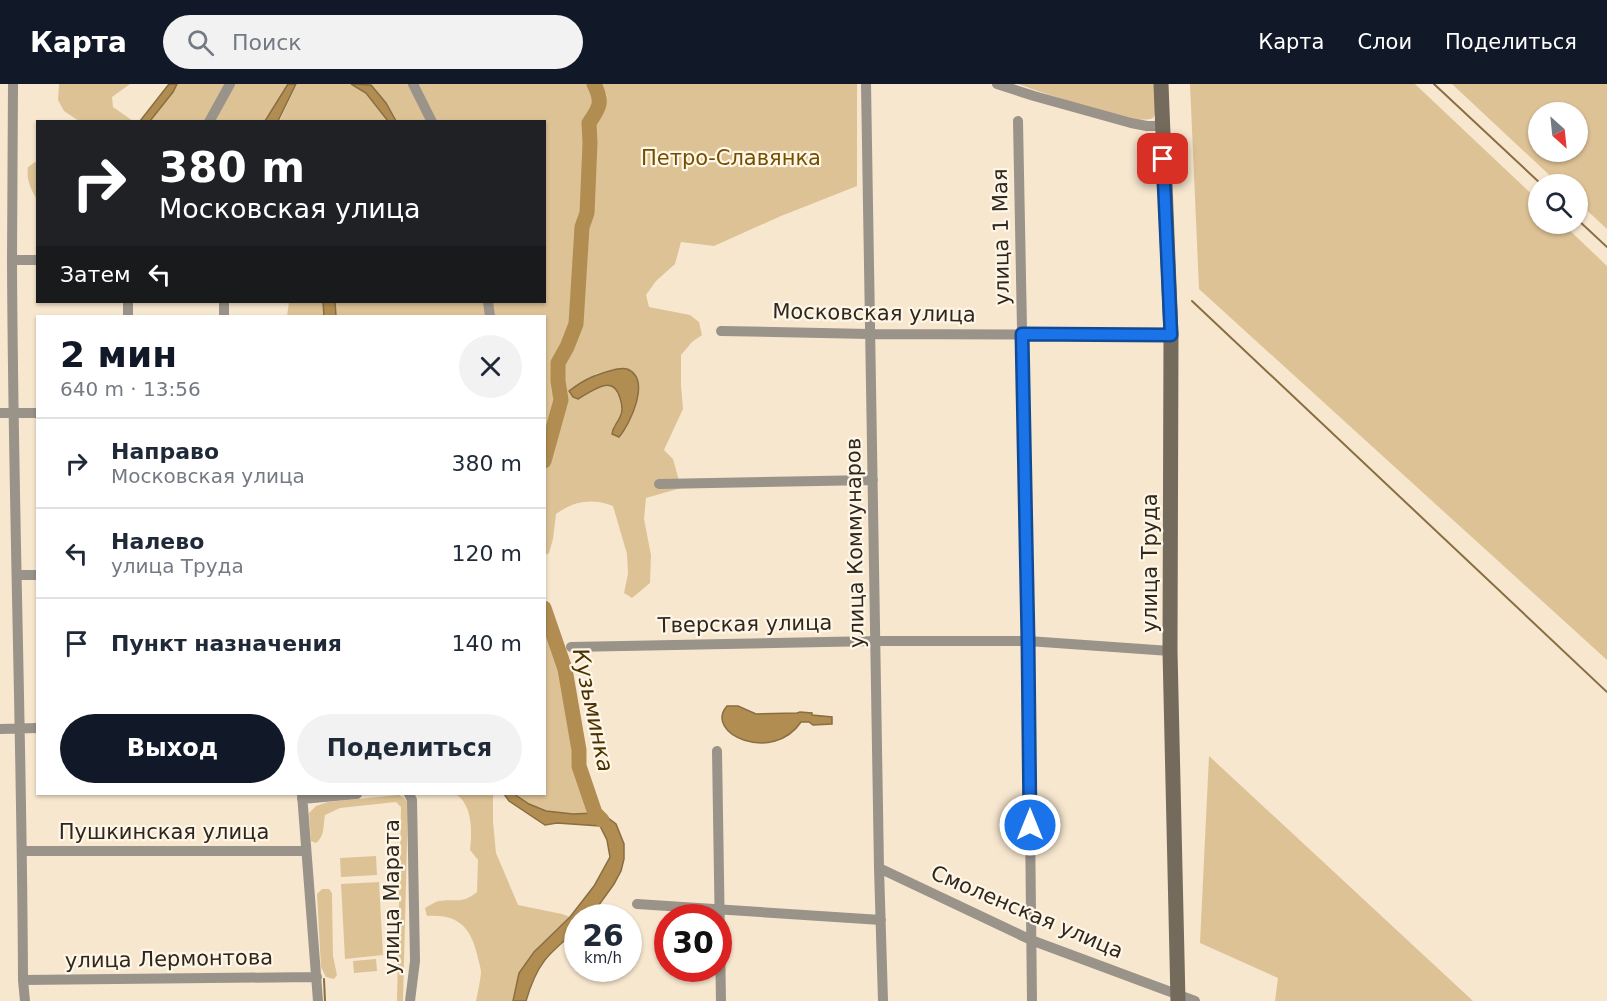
<!DOCTYPE html>
<html lang="ru">
<meta charset="utf-8">
<style>
body{margin:0;font-family:"DejaVu Sans",sans-serif;background:#f2f2f3;color:#1f2937;height:100vh;display:flex;flex-direction:column;font-size:22px;white-space:nowrap}
*{box-sizing:border-box;margin:0}
p{font-size:20px;color:#747a83}
.icon{flex:none;width:33px;height:33px;fill:none;stroke:currentColor;stroke-width:2;stroke-linecap:round;stroke-linejoin:round}
.map{position:relative;flex:1;overflow:hidden}
.details{position:absolute;left:36px;top:231px;width:510px;height:480px;display:flex;flex-direction:column;background:#fff;border-radius:0px;box-shadow:0 2px 4px #0004}
.details>*{flex:none}
.guide{position:absolute;left:36px;top:36px;width:510px;height:183px;border-radius:0px;box-shadow:0 2px 4px #0004;background:#202124;color:#fff;overflow:hidden}
.needle{width:39px;rotate:153deg}
.fabs{position:absolute;left:1528px;top:18px;display:grid;gap:12px}
.fabs a{display:grid;place-items:center;width:60px;height:60px;border-radius:50%;background:#fff;box-shadow:0 2px 4px #0004;font-size:30px}
.speed{position:absolute;left:564px;top:820px;display:flex;gap:12px;font-size:30px;font-weight:700;text-align:center}
.speed>*{display:grid;place-content:center;width:78px;height:78px;border-radius:50%;background:#fff;box-shadow:0 2px 4px #0004;line-height:1}
.speed small{font-size:15px;font-weight:400}
.speed .limit{border:9px solid #d22;background:#fff;color:#111}
.pin{position:absolute;display:grid;place-items:center;width:51px;height:51px;color:#fff;margin:-26px;border-radius:12px;box-shadow:0 3px 9px #0006}
.me{position:absolute;width:66px;margin:-33px;rotate:0deg;stroke-linejoin:round;filter:drop-shadow(0 0 4px #0008)}
.turn{display:flex;align-items:center;gap:21px;height:126px;padding:0 24px;font-size:27px}
.turn .icon{width:78px;height:78px;stroke-width:2.5}
.turn b{display:block;font-size:42px;line-height:51px}
.then{display:flex;align-items:center;height:57px;padding:0 24px;background:#0003;gap:12px;font-size:22px}
.round{display:grid;place-items:center;flex:none;width:63px;height:63px;border-radius:32px;background:#f2f2f3}
.summary{display:flex;align-items:center;justify-content:space-between;height:102px;padding:0 24px}
h1{font-size:36px;font-weight:800;line-height:45px;color:#111827}
.action{display:flex;gap:12px;margin-top:auto;padding:12px 24px}
.action a{flex:1;height:69px;border-radius:36px;background:#111827;color:#fff;font-size:24px;font-weight:800;line-height:69px;text-align:center}
.action a+a{background:#f2f2f3;color:#1f2937}
ul{padding:0;list-style:none}
li{display:flex;align-items:center;gap:18px;height:90px;padding:0 24px;border-top:2px solid #e0e1e3}
li div{flex:1}
li b{display:block;font-size:22px}
li em{font-style:normal}
header{display:flex;align-items:center;gap:36px;box-sizing:border-box;height:84px;padding:0 30px;background:#111827;color:#fff}
header strong{font-size:28px}
nav{display:flex;gap:33px;margin-inline-start:auto;font-size:21px}
.search{width:420px;height:54px;background:#f2f2f3;display:flex;align-items:center;gap:15px;box-sizing:border-box;padding:0 21px;border-radius:33px;color:#747a83;font-size:22px}
.map>svg:first-child{display:block}
</style>
<header>
<strong>Карта</strong>
<div class="search"><svg class="icon" aria-label="search" viewBox="0 0 24 24"><circle cx="10" cy="10" r="6"/><path d="M15 15l6 6"/></svg>Поиск</div>
<nav><a>Карта</a><a>Слои</a><a>Поделиться</a></nav>
</header>
<div class="map">
<svg width="1607" height="917" viewBox="0 0 1607 917">
<rect width="100%" height="100%" fill="#f7e7cf"/>
<!-- green -->
<path fill="#ddc296" fill-rule="evenodd" d="M59,0H130L112,13L113,23L133,37H79L64,27L58,16Z
M177,0H288L265,37L150,38L173,8Z
M297,0H351L366,9L388,37L279,38Z
M370,0H594L599,11L602,6L609,15L599,0H857V102L781,132L714,162L681,158L675,180L656,197L646,211L649,223L690,231L699,238L702,251L692,258L681,271V301L683,325L664,366L673,375L681,404L646,414L644,435L651,471L650,499L632,514L624,509L628,490L627,470L613,422C592,414 574,417 556,430L553,455L549,469L545,471L544,232H336L335,218H544V38L396,37L386,19ZM617,285L639,311L626,345L613,343C615,340 618,338 619,335C624,326 623,306 611,302C609,301 603,302 601,302L595,290Z
M1018,0H1155L1156,28L1153,34C1135,43 1042,8 1018,0Z
M1190,0H1415L1539,117V140H1563L1607,182V576L1199,205Z
M1452,0H1607V145L1578,118V100H1559ZM1539,28H1578V68H1539Z
M35,78H37V116C31,105 26,96 28,83Z
M289,218H323L324,232H287Z
M545,524L565,585L579,666V682L595,729C574,731 549,731 530,721C525,718 519,713 514,710H544Z
M1209,672L1473,917H1275L1278,894L1200,859Z
M456,710H493V738L496,769L518,821L562,830L570,833L534,868L519,889L513,917H476C478,908 480,898 481,889C481,883 478,876 477,870C470,842 457,830 427,832L425,824C429,822 434,818 439,817C456,814 461,821 477,808L478,776L470,766C472,748 473,722 456,710Z
M399,711L404,714L408,719L403,917H397L401,723L396,718L340,724L325,731C323,742 325,752 316,759L311,757L309,729L316,722L328,718Z
M376,772L377,791L341,793L340,774Z
M379,798L383,871L345,875L341,800Z
M322,805H329L332,809L333,872L337,891L334,895L326,893L321,883L317,810Z
M376,875L377,887L354,889L353,877Z"/>
<!-- water -->
<path fill="#b18d51" stroke="#896e42" stroke-width="1.5" d="M169,0H177L173,8L150,37H140Z
M288,0H296L278,37H265Z
M351,0L371,1L386,19L396,37H388L366,9Z
M323,218H335L336,232H324Z
M617,285C620,285 624,284 627,285C652,295 630,340 619,353L612,350C613,342 617,340 620,333C623,328 622,320 620,314C613,289 592,307 578,315L573,313L569,307C586,294 597,290 617,285Z
M727,622H738L756,630L797,629L800,628L812,629V631L832,633V640L813,641L809,638H801C773,680 703,650 727,622Z
M504,710H514L529,720L546,727L573,730L595,729L608,734L616,740L624,760V775L621,787L614,800L596,825L588,834H578L577,846C548,870 537,879 526,917H513L519,889L534,868L570,833L594,802L610,773L607,756L600,742L557,739L545,741L509,717Z"/>
<g fill="none" stroke-linecap="round" stroke-linejoin="round">
<!-- stream -->
<path stroke="#896e42" stroke-width="2" d="M1434,0L1541,100
M1578,136L1607,163
M1192,217L1607,608
M324,895L325,917"/>
<!-- river -->
<path stroke="#b18d51" stroke-width="15" d="M544,377L561,316L558,297V279L567,263L576,240L582,143L587,129L590,59L589,39C600,23 603,18 594,0
M544,524L565,585L579,666V682L595,729L602,736"/>
<!-- street -->
<path stroke="#9a938a" stroke-width="10" d="M13,0C13,59 12,118 12,177C13,417 22,656 23,896L25,917
M413,0L432,38
M866,0L879,784L883,917
M997,0L1034,12L1131,39L1147,42H1162
M1018,37L1028,557L1032,917
M209,38L230,0
M12,176H38
M128,218V232
M488,218L490,232
M224,232V218
M721,247L869,250L1171,251
M0,329H38
M659,400L873,396
M18,491H38
M571,563L876,557H1028L1170,567
M0,645L38,644
M717,667L721,917
M302,710L318,917
M409,710L412,716L415,877L410,917
M302,715L357,710
M23,767H306
M879,784L1031,856L1195,917
M637,820L881,836
M23,896L317,893"/>
<!-- secondary -->
<path stroke="#746b5c" stroke-width="15" d="M1161,0L1171,251L1170,567L1178,917"/>
</g>
<g fill="none" stroke-linecap="round" stroke-linejoin="round">
<!-- route casing -->
<g stroke="#114b97" stroke-width="15">
<path id="route" d="M1030,741L1028,557L1022,250L1171,251L1163,75"/>
</g>
<!-- route -->
<use href="#route" stroke="#1a73e8" stroke-width="10"/>
</g>
<g text-anchor="middle" dominant-baseline="central" stroke-width="4.5" stroke-linejoin="round" paint-order="stroke">
<!-- park labels -->
<g font-size="21" fill="#734f00" stroke="#fff6e7">
<text x="731" y="74">Петро-Славянка</text>
</g>
<!-- street labels -->
<g font-size="21" fill="#2d271e" stroke="#fff6e7">
<text transform="translate(1001 153) rotate(-91)">улица 1 Мая</text>
<text transform="translate(874 229) rotate(1)">Московская улица</text>
<text transform="translate(855 459) rotate(-91)">улица Коммунаров</text>
<text transform="translate(1150 479) rotate(-90)">улица Труда</text>
<text transform="translate(745 540) rotate(-1)">Тверская улица</text>
<text x="164" y="748">Пушкинская улица</text>
<text transform="translate(392 813) rotate(-90)">улица Марата</text>
<text transform="translate(1027 828) rotate(23)">Смоленская улица</text>
<text transform="translate(169 875) rotate(-1)">улица Лермонтова</text>
</g>
<!-- water labels -->
<g font-size="22" font-style="italic" fill="#4a3100" stroke="#fff6e7">
<text transform="translate(593 626) rotate(78)">Кузьминка</text>
</g>
</g>
</svg>
<div class="fabs">
<a><svg class="needle" viewBox="-14 -14 28 28"><path d="M0-13l5 13h-10z" fill="#e53935"/><path d="M0 13l5-13h-10z" fill="#747a83"/></svg></a>
<a><svg class="icon" aria-label="search" viewBox="0 0 24 24"><circle cx="10" cy="10" r="6"/><path d="M15 15l6 6"/></svg></a>
</div>
<div class="speed"><div>26<small>km/h</small></div><div class="limit">30</div></div>
<div class="pin" style="left:1163px;top:75px;background:#d93025"><svg class="icon" aria-label="arrive" viewBox="0 0 24 24"><path d="M6 21V4h12l-3 4 3 4H6"/></svg></div>
<svg class="me" style="left:1030px;top:741px" viewBox="-20 -20 40 40"><circle r="17" fill="#1a73e8" stroke="#fff" stroke-width="3"/><path d="M0-11L8 9 0 5-8 9z" fill="#fff"/></svg>
<div class="guide">
<div class="turn"><svg class="icon" aria-label="right" viewBox="0 0 24 24"><path d="M7 20v-9h11M14 6l5 5-5 5"/></svg><div><b>380 m</b>Московская улица</div></div>
<div class="then">Затем<svg class="icon" aria-label="left" viewBox="0 0 24 24"><path d="M17 20v-9H6M10 6l-5 5 5 5"/></svg></div>
</div>
<section class="details">
<div class="summary"><div><h1>2 мин</h1><p>640 m · 13:56</p></div><a class="round"><svg class="icon" aria-label="close" viewBox="0 0 24 24"><path d="M6 6l12 12M18 6L6 18"/></svg></a></div>
<ul>
<li><svg class="icon" aria-label="right" viewBox="0 0 24 24"><path d="M7 20v-9h11M14 6l5 5-5 5"/></svg><div><b>Направо</b><p>Московская улица</p></div><em>380 m</em></li>
<li><svg class="icon" aria-label="left" viewBox="0 0 24 24"><path d="M17 20v-9H6M10 6l-5 5 5 5"/></svg><div><b>Налево</b><p>улица Труда</p></div><em>120 m</em></li>
<li><svg class="icon" aria-label="arrive" viewBox="0 0 24 24"><path d="M6 21V4h12l-3 4 3 4H6"/></svg><div><b>Пункт назначения</b></div><em>140 m</em></li>
</ul>
<div class="action"><a>Выход</a><a>Поделиться</a></div>
</section>
</div>
